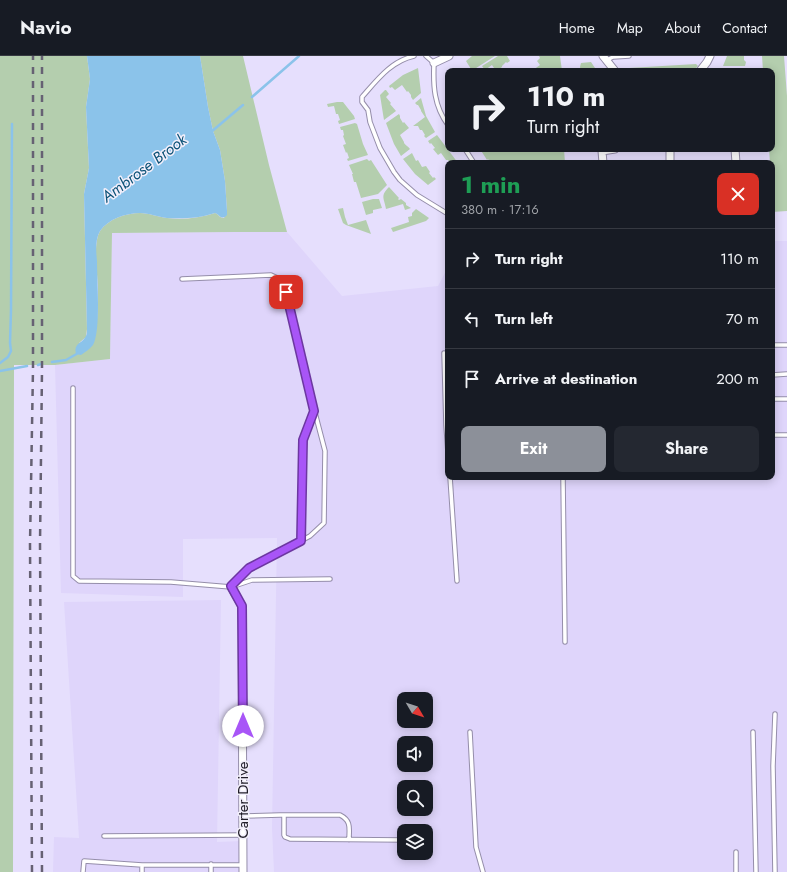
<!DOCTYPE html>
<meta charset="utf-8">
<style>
body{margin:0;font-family:Jost,sans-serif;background:#242831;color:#f1f3f6;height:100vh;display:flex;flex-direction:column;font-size:15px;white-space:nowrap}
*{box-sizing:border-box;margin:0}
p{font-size:13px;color:#9ea1a6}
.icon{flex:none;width:22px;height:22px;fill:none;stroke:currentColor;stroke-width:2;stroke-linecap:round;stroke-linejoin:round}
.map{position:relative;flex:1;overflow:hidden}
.sheet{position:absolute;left:445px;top:104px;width:330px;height:320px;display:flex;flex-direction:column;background:#171b24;border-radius:8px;box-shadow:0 2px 10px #0003}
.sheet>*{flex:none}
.hud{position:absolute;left:445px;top:12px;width:330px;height:84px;border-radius:8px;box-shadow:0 2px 10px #0003;background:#171b24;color:#f1f3f6;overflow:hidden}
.needle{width:26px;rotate:129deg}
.controls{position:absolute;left:397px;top:636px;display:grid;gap:8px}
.controls a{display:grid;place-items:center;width:36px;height:36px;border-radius:8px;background:#171b24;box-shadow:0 2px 10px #0003;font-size:20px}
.pin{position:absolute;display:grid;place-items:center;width:34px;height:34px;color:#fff;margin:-17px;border-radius:8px;box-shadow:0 2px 6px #0006}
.me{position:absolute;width:44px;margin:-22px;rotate:0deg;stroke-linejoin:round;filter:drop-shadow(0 0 3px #0008)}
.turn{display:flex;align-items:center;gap:14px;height:84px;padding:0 16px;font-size:18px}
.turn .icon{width:52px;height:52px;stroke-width:2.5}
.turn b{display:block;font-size:28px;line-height:34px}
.round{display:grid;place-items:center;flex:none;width:42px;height:42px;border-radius:8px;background:#242831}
.headline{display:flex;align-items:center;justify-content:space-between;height:68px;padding:0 16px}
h1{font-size:24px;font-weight:700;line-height:30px;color:#1e9e55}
.button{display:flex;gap:8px;margin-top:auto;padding:8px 16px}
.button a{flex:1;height:46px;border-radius:8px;background:#8c9099;color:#fff;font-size:16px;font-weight:700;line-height:46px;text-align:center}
.button a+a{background:#242831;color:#f1f3f6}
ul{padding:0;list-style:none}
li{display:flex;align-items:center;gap:12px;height:60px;padding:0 16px;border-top:1px solid #363941}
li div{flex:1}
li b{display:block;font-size:15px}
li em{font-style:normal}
header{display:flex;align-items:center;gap:24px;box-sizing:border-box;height:56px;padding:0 20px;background:#171b24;border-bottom:1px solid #363941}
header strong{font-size:19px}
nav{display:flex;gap:22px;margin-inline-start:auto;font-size:14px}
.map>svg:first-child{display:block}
</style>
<header>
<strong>Navio</strong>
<nav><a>Home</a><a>Map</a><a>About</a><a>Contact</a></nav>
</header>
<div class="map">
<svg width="787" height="816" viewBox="0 0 787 816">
<rect width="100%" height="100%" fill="#e6dffd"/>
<!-- built -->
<path fill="#dfd5fb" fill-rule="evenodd" d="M234,176H287L342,240L438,230L448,211V421H772V185H787V816H274L272,772L277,482L183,483V541L61,537L55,309L110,303L112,177ZM404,643H426V665H404ZM404,687H426V709H404ZM404,731H426V753H404ZM404,775H426V797H404Z
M221,544L217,786L242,785V816H53L54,781L79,782L64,546Z"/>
<!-- green -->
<path fill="#b4ceae" d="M0,0H87L90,23L86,51L89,112L84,138L87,273L86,281L79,287L94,284C98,266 98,248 98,230C97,215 93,187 100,175C108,163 126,157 140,157C149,157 158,161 167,162C182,164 200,162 215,157C219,158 219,162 224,162L227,155L225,125L220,94L213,75L208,51L200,0H243L269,109L287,176H234L112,177L110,303L55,309H14L13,816H0Z
M472,0H495L473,14L471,13L466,5Z
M498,0H507L510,5L507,7L506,6L502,10V11L496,15L492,9L485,14L482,10Z
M539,0H560L562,15H533V14L540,9L537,5L540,2Z
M727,0H744V4L746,6L745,10H723Z
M762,0H784L787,40V155L772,156V107H770L769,93H772V15H763Z
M591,6L597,15H581L580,11L581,7Z
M696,8L698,10L693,15H626L627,13L629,12Z
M418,12L421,37L413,44L411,41V39L408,35L407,36L402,29L395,34L392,31L390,32L389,30L403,19Z
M385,34H386L389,38L386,41L391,47L390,48L396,55L384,64L383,58L380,39Z
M421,42L426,60L435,76L426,82L424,80L425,79L422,74H420L418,70H413L425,61L421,55V54L418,49H417L415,47Z
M337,46H343L354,60L355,63L339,68L338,65L340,64L338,58H336L334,50L328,51L327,48Z
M399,58L400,60V62L403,67L404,66L409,72L400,79L404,86V87C406,90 408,90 410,93L401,100L394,88L386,67Z
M355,67L357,68L363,88L368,99L348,105L347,103L349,102L347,96L346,97L343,89L346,88L343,80L344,79L343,74H341L340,71Z
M437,79L458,107H450L448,104H446L441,97L438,99L433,93L435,92L431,87L430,88L428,85Z
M480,93L516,94L517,93H564L565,107H501V106L492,105L490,106L488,103L487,104Z
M412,97L416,105L418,104L422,111L426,110L430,116L429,117L433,122L434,121L436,123L428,129L415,118L403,103Z
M367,103L369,105L371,104L387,129L378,138L361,142L356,126H354L352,118H353L349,109Z
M389,131L399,142L398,143L399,144L401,143L406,147V149L411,152L405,154L403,148L386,153C384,142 380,140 389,131Z
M373,143H379L382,152L373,154V157L366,159L362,146Z
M343,152L345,161L348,169L366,164L371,178L346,169L343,167L338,153Z
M416,153L429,162L426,165L393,176L391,172L409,166L408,161L412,160V157Z"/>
<!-- water -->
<path fill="#8bc3ea" d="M87,0H200L208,51L213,75L220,94L225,125L227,155V159L225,161C220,163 219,158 215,157C200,162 183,163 167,162C158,161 149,157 140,157C126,157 108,163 100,175C95,184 96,195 97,205C97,223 101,275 93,289C90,293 85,296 81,299L76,298C73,287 82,288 86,280C87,278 87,276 87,273L84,138L89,112L86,51L90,23Z"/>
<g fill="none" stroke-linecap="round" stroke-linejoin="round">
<!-- stream -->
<path stroke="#8bc3ea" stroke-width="2.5" d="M252,41L299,0
M211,76L243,49
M52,306L66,304L80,296
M0,307L8,301L11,295L10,287L11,254L12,68
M38,309L41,308
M0,315L27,310"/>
<!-- lane casing -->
<g stroke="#958eaa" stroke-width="5.5">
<path id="lane" d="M414,0C391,5 377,24 362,41V46L368,54L370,66L380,92L394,116L400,124L417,139L448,158
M426,0L434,7C433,30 434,50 448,69
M607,4L613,1L629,0
M465,93L474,107
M182,223L271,219L284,225L308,330L325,395L324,467L310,480L249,512L231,531
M772,289H787
M444,297L446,369H448
M772,319L787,318
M73,332V520L79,525L171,526L231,531L252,524L330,523
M772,343H787
M446,369L448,397
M772,379H787
M450,421L457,525
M563,421L565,586
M301,485L303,384L314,356
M470,676L476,791L483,816
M753,676L756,816
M284,759V779L285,781L290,783L404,784
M243,760L280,759H340C352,765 349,773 349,784
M104,780L243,779
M736,796V816
M142,809V816
M83,816L84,805L142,809H243
M211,816V808
M775,816L773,710L775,658"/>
</g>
<!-- street casing -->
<g stroke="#958eaa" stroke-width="9">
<path id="street" d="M603,0L615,15
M434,7L449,0
M700,15L707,6L710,0
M670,93V107
M735,93L736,107
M603,107L602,95L615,93
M231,531L242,550L243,816"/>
</g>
<!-- lane -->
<use href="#lane" stroke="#fff" stroke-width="3.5"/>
<!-- street -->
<use href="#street" stroke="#fff" stroke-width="7"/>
<!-- rail -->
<path stroke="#666173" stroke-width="2.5" stroke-dasharray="7 7" stroke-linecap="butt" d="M32,816L30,488L33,313V0
M42,816L40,488L42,314V0"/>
</g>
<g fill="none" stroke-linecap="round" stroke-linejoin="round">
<!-- route casing -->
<g stroke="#6d37a1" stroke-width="10">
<path id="route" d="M243,670L242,550L231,530L249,512L301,485L303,384L314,355L286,236"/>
</g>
<!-- route -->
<use href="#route" stroke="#a855f7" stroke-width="7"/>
</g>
<g text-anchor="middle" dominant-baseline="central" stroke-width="3" stroke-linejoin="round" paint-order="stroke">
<!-- street labels -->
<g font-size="15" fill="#201d28" stroke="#f2effb">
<text transform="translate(243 744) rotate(-90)">Carter Drive</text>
</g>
<!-- water labels -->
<g font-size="16" font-style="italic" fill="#0d5378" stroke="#f2effb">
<text transform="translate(144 112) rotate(-37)">Ambrose Brook</text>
</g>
</g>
</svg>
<div class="controls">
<a><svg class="needle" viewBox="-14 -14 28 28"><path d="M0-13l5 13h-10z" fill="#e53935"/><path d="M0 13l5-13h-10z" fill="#9ea1a6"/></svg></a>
<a><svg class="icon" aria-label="sound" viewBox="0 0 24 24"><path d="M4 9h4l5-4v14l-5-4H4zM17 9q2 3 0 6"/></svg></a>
<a><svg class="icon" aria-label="search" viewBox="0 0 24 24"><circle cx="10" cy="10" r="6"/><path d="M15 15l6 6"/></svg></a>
<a><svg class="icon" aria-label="layers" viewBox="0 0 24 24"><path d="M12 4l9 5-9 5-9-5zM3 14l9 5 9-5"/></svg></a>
</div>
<div class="pin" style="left:286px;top:236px;background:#d93025"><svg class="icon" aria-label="arrive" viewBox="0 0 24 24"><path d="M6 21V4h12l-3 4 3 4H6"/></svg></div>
<svg class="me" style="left:243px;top:670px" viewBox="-20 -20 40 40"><circle r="19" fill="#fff"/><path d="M0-13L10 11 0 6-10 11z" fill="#a855f7"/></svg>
<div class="hud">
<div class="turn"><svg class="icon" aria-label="right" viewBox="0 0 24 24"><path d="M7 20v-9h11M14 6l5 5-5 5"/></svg><div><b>110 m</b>Turn right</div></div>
</div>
<section class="sheet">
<div class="headline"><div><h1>1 min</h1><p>380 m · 17:16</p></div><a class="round" style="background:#d93025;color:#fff"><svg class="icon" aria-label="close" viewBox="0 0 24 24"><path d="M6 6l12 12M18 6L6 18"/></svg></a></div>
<ul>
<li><svg class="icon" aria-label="right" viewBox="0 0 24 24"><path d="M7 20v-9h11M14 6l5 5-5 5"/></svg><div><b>Turn right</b></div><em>110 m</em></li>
<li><svg class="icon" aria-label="left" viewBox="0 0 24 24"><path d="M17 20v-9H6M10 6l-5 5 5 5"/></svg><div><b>Turn left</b></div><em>70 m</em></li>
<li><svg class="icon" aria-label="arrive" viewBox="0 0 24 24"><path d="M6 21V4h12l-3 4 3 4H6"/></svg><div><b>Arrive at destination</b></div><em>200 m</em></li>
</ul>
<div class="button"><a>Exit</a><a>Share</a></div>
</section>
</div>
